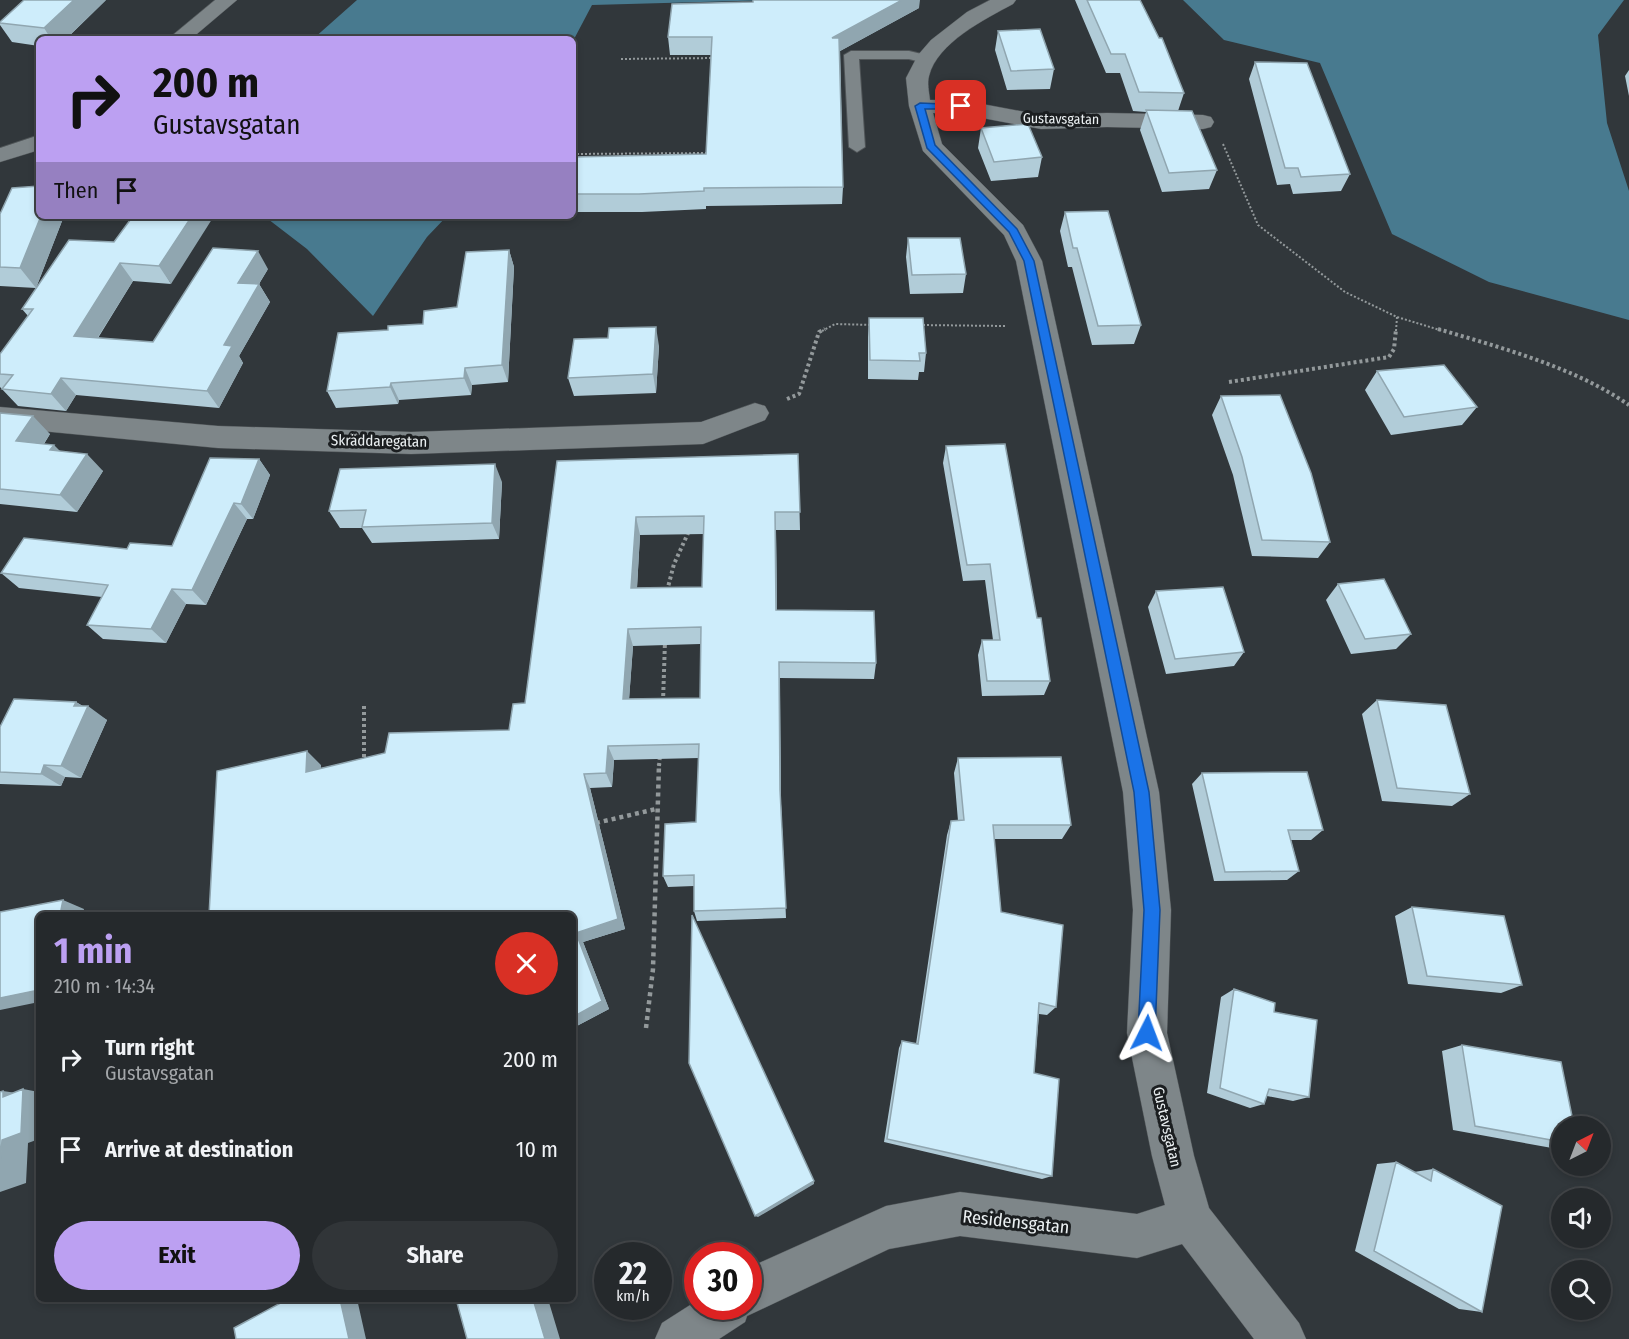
<!DOCTYPE html>
<meta charset="utf-8">
<style>
body{margin:0;font-family:"Fira Sans Condensed",sans-serif;background:#313538;color:#f1f3f6;height:100vh;display:flex;flex-direction:column;font-size:22px;white-space:nowrap}
*{box-sizing:border-box;margin:0}
p{font-size:20px;color:#a3a6a9}
.icon{flex:none;width:33px;height:33px;fill:none;stroke:currentColor;stroke-width:2;stroke-linecap:round;stroke-linejoin:round}
.map{position:relative;flex:1;overflow:hidden}
.panel{position:absolute;left:36px;top:912px;width:540px;height:390px;display:flex;flex-direction:column;background:#25292c;border-radius:9px;box-shadow:0 3px 9px #0003,0 0 0 2px #424548}
.panel>*{flex:none}
.banner{position:absolute;left:36px;top:36px;width:540px;height:183px;border-radius:9px;box-shadow:0 3px 9px #0003,0 0 0 2px #424548;background:#bca0f2;color:#111;overflow:hidden}
.needle{width:39px;rotate:42deg}
.buttons{position:absolute;left:1551px;top:1116px;display:grid;gap:12px}
.buttons a{display:grid;place-items:center;width:60px;height:60px;border-radius:50%;background:#25292c;box-shadow:0 3px 9px #0003,0 0 0 2px #424548;font-size:30px}
.speed{position:absolute;left:594px;top:1242px;display:flex;gap:12px;font-size:30px;font-weight:700;text-align:center}
.speed>*{display:grid;place-content:center;width:78px;height:78px;border-radius:50%;background:#25292c;box-shadow:0 3px 9px #0003,0 0 0 2px #424548;line-height:1}
.speed small{font-size:15px;font-weight:400}
.speed .limit{border:9px solid #d22;background:#fff;color:#111}
.pin{position:absolute;display:grid;place-items:center;width:51px;height:51px;color:#fff;margin:-26px;border-radius:12px;box-shadow:0 3px 9px #0006}
.me{position:absolute;width:66px;margin:-33px;rotate:3deg;stroke-linejoin:round;filter:drop-shadow(0 0 4px #0008)}
.turn{display:flex;align-items:center;gap:21px;height:126px;padding:0 18px;font-size:27px}
.turn .icon{width:78px;height:78px;stroke-width:2.5}
.turn b{display:block;font-size:42px;line-height:51px}
.then{display:flex;align-items:center;height:57px;padding:0 18px;background:#0003;gap:12px;font-size:22px}
.round{display:grid;place-items:center;flex:none;width:63px;height:63px;border-radius:32px;background:#313538}
.summary{display:flex;align-items:center;justify-content:space-between;height:102px;padding:0 18px}
h1{font-size:36px;font-weight:700;line-height:45px;color:#bca0f2}
.button{display:flex;gap:12px;margin-top:auto;padding:12px 18px}
.button a{flex:1;height:69px;border-radius:36px;background:#bca0f2;color:#111;font-size:24px;font-weight:700;line-height:69px;text-align:center}
.button a+a{background:#313538;color:#f1f3f6}
ul{padding:0;list-style:none}
li{display:flex;align-items:center;gap:18px;height:90px;padding:0 18px}
li div{flex:1}
li b{display:block;font-size:22px}
li em{font-style:normal}
.map>svg:first-child{display:block}
</style>
<div class="map">
<svg width="1629" height="1339" viewBox="0 0 1629 1339">
<rect width="100%" height="100%" fill="#31373b"/>
<!-- forest -->
<path fill="#487a8f" d="M357,0H771L592,5L573,41V39H313Z
M1183,0H1624L1598,35L1607,123L1629,191V320L1489,282L1392,234L1320,63L1224,40Z
M264,216H447L427,237L373,316L307,249Z"/>
<g fill="none" stroke-linecap="round" stroke-linejoin="round">
<!-- lane casing -->
<g stroke="#505558" stroke-width="2">
<path id="lane" d="M851,51H909L930,56L932,59L925,63L909,59H859L865,147L857,152L849,147L844,55Z"/>
</g>
<!-- street casing -->
<g stroke="#505558" stroke-width="1">
<path id="street" d="M215,0H237L191,39H168Z
M990,0H1016L1013,4C985,19 937,43 929,76C927,83 929,92 930,100H961L1041,115L1107,113L1203,115L1211,117L1214,122L1211,127L1203,129L1107,127L1041,129L961,114L933,113L942,144L1023,225L1042,261L1159,792L1171,910L1167,1033L1194,1156L1209,1208L1299,1323L1306,1339H1254L1182,1244L1137,1258L960,1236L889,1249L747,1316L745,1322L719,1339H655L662,1323L698,1300V1306H748V1268L886,1206L960,1192L1137,1214L1165,1205L1152,1156L1127,1033L1133,910L1123,792L1016,261L1004,235L923,151L909,106L906,78L918,55L931,40L967,12Z
M39,135V150L0,162V148Z
M755,403L765,406L769,413L765,420L703,444L411,454L218,448L0,427V407L218,426L411,432L701,422Z"/>
</g>
<!-- path-far2 -->
<path stroke="#93999b" stroke-width="2" stroke-dasharray="2 2" stroke-linecap="butt" d="M621,59L716,58
M1223,144L1258,225L1345,292L1397,317L1443,331
M573,154L710,153
M919,325L1005,326
M822,331L835,324L873,325
M1396,331L1397,317"/>
<!-- path-far1 -->
<path stroke="#93999b" stroke-width="4" stroke-dasharray="3 3" stroke-linecap="butt" d="M1438,329C1502,348 1574,367 1629,405
M1229,382L1389,357L1394,349L1396,329
M787,399L799,394L819,332L825,329
M667,591L674,564L689,531
M663,702L665,641
M364,706V761
M659,766L660,755"/>
<!-- path -->
<path stroke="#93999b" stroke-width="4.5" stroke-dasharray="4 4" stroke-linecap="butt" d="M596,823L656,809
M646,1028L653,969L659,764"/>
<!-- lane -->
<use href="#lane" fill="#7e8689" fill-rule="evenodd"/>
<!-- street -->
<use href="#street" fill="#7e8689" fill-rule="evenodd"/>
</g>
<!-- wall -->
<path fill="#b1ccd8" fill-rule="evenodd" d="M106,0L66,39H39V46L12,42L0,25V22Z
M1075,0H1140L1184,93L1178,111L1217,170L1209,189L1162,192L1140,130L1146,112L1133,111L1120,73H1106Z
M919,8L840,51L843,187L842,204L706,206V209L642,212H573V157L706,154L711,55H670L668,37Z
M998,31L1054,69L1050,89L1007,90L995,50Z
M1255,62L1350,174L1341,191L1293,194L1290,184L1277,185L1249,79Z
M1629,70V96L1625,76Z
M981,128L1042,157L1038,177L991,181L978,148Z
M1065,212L1141,325L1134,344L1092,345L1072,267H1068L1060,231Z
M0,214L39,216H64L36,288L0,286Z
M133,216L171,284L133,281L98,338L153,342L268,269L259,284L270,302L239,356L243,363L219,408L76,395L66,411L18,406L0,387V354L28,316L22,309L114,242Z
M908,238L966,274L963,293L910,294L906,257Z
M509,250L514,267L508,382L472,385L471,395L399,400L398,404L336,408L327,391L388,330L423,324L457,307Z
M869,318L926,353L924,372H919L918,380L868,379V337Z
M608,338L659,346L656,393L574,396L568,378Z
M1377,371L1477,407L1462,425L1391,435L1365,390Z
M1221,396L1330,542L1318,558L1252,556L1233,475L1212,415Z
M0,413L50,434L44,444L103,471L77,512L0,504Z
M946,446L1037,618L1050,681L1044,695L982,696L978,655L982,640H993L985,580L963,581L943,463Z
M798,454L800,530H776L777,610L876,663L874,679L780,678L781,804L786,918L697,921L694,911V886L668,887L663,876L696,822L699,758L614,760L612,787L590,788L625,929L583,942L609,1009L573,1028V915L217,771L321,765V768L509,730L525,703L557,461ZM704,534L702,587L637,588L640,535ZM700,644V698L629,699L633,646Z
M259,459L270,475L253,519H247L206,605L186,604L166,643L103,639L87,625L102,597L19,588L1,573L127,549L172,546Z
M502,482L499,539L372,543L362,528H340L329,511Z
M1338,584L1411,634L1396,649L1351,654L1326,600Z
M1156,591L1244,652L1234,666L1166,674L1148,607Z
M1377,700L1470,794L1452,806L1382,801L1362,714Z
M76,702L107,720L81,778L65,777L61,786L0,784V727Z
M958,758L1071,825L1062,839H994L1001,912L1056,1007L1047,1015L1039,1014L1034,1073L1052,1176L1042,1179L884,1142L899,1048L902,1041L916,1044L947,835L951,821H958L954,773Z
M1202,773L1323,830L1311,840H1291L1299,871L1287,880L1214,881L1192,784Z
M1412,907L1522,985L1501,993L1408,984L1395,916Z
M1234,989L1274,1012L1309,1097L1293,1101L1267,1096L1264,1104L1250,1108L1207,1093L1221,997Z
M1462,1045L1562,1126V1146L1552,1148L1453,1130L1442,1051Z
M1396,1162L1414,1172L1433,1169L1482,1312L1459,1309L1355,1251L1377,1164Z"/>
<!-- shaded-wall -->
<path fill="#90a6b0" d="M74,0H106L66,39H51L44,28Z
M902,0H920L919,8L831,56L832,38Z
M41,216H64L36,288L20,268Z
M192,216H214L171,284L159,266Z
M509,250L514,267L508,382L502,365Z
M258,251L268,269L249,300L238,283Z
M120,263L133,281L88,353L74,336Z
M259,284L270,302L239,356L243,363L219,408L207,391L224,345Z
M656,327L659,346L656,393L653,374Z
M465,368L472,385L471,395L464,378Z
M61,378L76,395L66,411L51,394Z
M391,383L399,400L398,404L390,387Z
M33,416L50,434L34,459L16,441Z
M54,445L71,462L50,450Z
M87,454L103,471L77,512L60,495Z
M259,459L270,475L253,519L241,504Z
M495,464L502,482L499,539L492,523Z
M234,503L247,519L206,605L192,590Z
M775,512L776,530L777,627L776,610Z
M636,517L640,535L636,605L631,588Z
M172,589L186,604L166,643L151,629Z
M628,629L633,646L628,714L623,699Z
M779,662L781,804L786,918L780,790Z
M76,702L87,709L88,706L107,720L81,778L61,766L74,706Z
M608,746L614,760L612,787L606,773Z
M307,751L321,765V786L306,772Z
M44,765L65,777L61,786L41,774Z
M584,774L590,788L625,929L583,942L609,1009L573,1028L576,933Z
M63,900L84,909L83,915H60Z
M39,990V1002L0,1010V998Z
M23,1089L39,1092V1139L28,1143L26,1183L0,1192V1166L3,1091L23,1094Z
M814,1181V1184L758,1217L755,1216Z
M340,1299H357L366,1339H349Z
M533,1299H548L560,1339H545Z"/>
<!-- building -->
<path fill="#ceedfb" stroke="#90a6b0" stroke-width="1.5" fill-rule="evenodd" d="M24,0H74L44,28L0,23V22Z
M753,0H902L832,38H839L843,187L704,188V191L639,194H573V157L706,154L712,37H668L672,4L753,2Z
M1087,0H1140L1159,38H1162L1184,93L1139,92L1125,54H1111Z
M1040,29L1054,69L1011,71L998,31Z
M1255,62L1307,63L1350,174L1301,177L1298,168H1285Z
M1146,110L1192,111L1217,170L1169,173Z
M1028,124L1042,157L994,162L981,128Z
M39,186V216H41L20,268L0,267V214L12,188Z
M1108,211L1141,325L1098,326L1077,248H1073L1065,212Z
M133,216H192L159,266L120,263L74,336L153,342L213,248L258,251L238,283L259,284L224,345L232,346L207,391L61,378L51,394L2,389L13,375L0,374V354L33,309H22L69,240L114,242Z
M908,238H960L966,274L912,275Z
M509,250L502,365L465,368L464,378L391,383L390,387L327,391L338,333L388,330V326L423,324L424,311L457,307L466,252Z
M869,318H923L926,353H919L920,361L870,360Z
M656,327L653,374L568,378L574,339L608,338L609,328Z
M1444,365L1477,407L1404,417L1377,371Z
M1280,395L1311,473L1330,542L1262,540L1242,457L1221,396Z
M0,413L33,416L16,441L54,445L50,450L87,454L60,495L0,489Z
M1005,444L1037,618H1041L1050,681H987L982,640H1000L990,564L967,565L946,446Z
M798,454L800,512H775L776,610L874,611L876,663L779,662L780,790L786,908L694,911V875L663,876L665,824L696,822L699,744L608,746L606,773L584,774L618,919L576,933L602,1001L573,1017V915H209L217,771L307,751L306,772L385,753L389,733L509,730L513,704L525,703L557,461ZM704,516L702,587L631,588L636,517ZM701,627L700,698L623,699L628,629Z
M210,458L259,459L241,504L234,503L192,590L172,589L151,629L87,625L108,585L1,573L24,538L127,549L130,543L172,546Z
M495,464L492,523L362,527L366,510L329,511L340,469Z
M1384,579L1411,634L1365,639L1338,584Z
M1223,587L1244,652L1175,659L1156,591Z
M14,699L76,702L74,706H88L61,766L44,765L41,774L0,772V727Z
M1377,700L1446,705L1470,794L1397,788Z
M1061,757L1071,825H993L1001,912L1063,925L1056,1007L1039,1003L1034,1073L1059,1079L1052,1176L887,1139L902,1041L918,1044L951,821L964,820L958,758Z
M1307,772L1323,830H1288L1299,871L1225,872L1202,773Z
M63,900L60,915H39V990L0,998V912Z
M1412,907L1504,916L1522,985L1427,976Z
M692,915L814,1181L755,1216L689,1063Z
M1234,989L1275,1003L1274,1012L1317,1020L1309,1097L1269,1089L1264,1104L1220,1088Z
M1462,1045L1561,1062L1574,1126H1562V1142L1475,1126Z
M23,1089L21,1133L2,1140L0,1166V1092L3,1091V1097Z
M1396,1162L1431,1181L1433,1169L1502,1206L1482,1312L1374,1251Z
M288,1299H340L349,1339H236L234,1328Z
M456,1299H533L545,1339H467Z"/>
<!-- route -->
<path fill="#1a73e8" stroke="#114b97" stroke-width="1.5" d="M920,103L964,105L965,106L961,109H925L935,145L1017,229L1034,261L1149,792L1160,910L1155,1033L1152,1039L1147,1041L1141,1039L1138,1033L1144,910L1134,792L1024,261L1009,232L927,148L915,106Z"/>
<g text-anchor="middle" dominant-baseline="central" stroke-width="6" stroke-linejoin="round" paint-order="stroke">
<!-- far-street labels -->
<g font-size="14" fill="#ebf0f2" stroke="#1b1e20">
<text transform="translate(1061 119) rotate(1)">Gustavsgatan</text>
</g>
<!-- street labels -->
<g font-size="15" fill="#ebf0f2" stroke="#1b1e20">
<text transform="translate(379 441) rotate(1)">Skräddaregatan</text>
<text transform="translate(1167 1127) rotate(77)">Gustavsgatan</text>
</g>
<!-- near-street labels -->
<g font-size="18" fill="#ebf0f2" stroke="#1b1e20">
<text transform="translate(1016 1222) rotate(6)">Residensgatan</text>
</g>
</g>
</svg>
<div class="buttons">
<a><svg class="needle" viewBox="-14 -14 28 28"><path d="M0-13l5 13h-10z" fill="#e53935"/><path d="M0 13l5-13h-10z" fill="#a3a6a9"/></svg></a>
<a><svg class="icon" aria-label="sound" viewBox="0 0 24 24"><path d="M4 9h4l5-4v14l-5-4H4zM17 9q2 3 0 6"/></svg></a>
<a><svg class="icon" aria-label="search" viewBox="0 0 24 24"><circle cx="10" cy="10" r="6"/><path d="M15 15l6 6"/></svg></a>
</div>
<div class="speed"><div>22<small>km/h</small></div><div class="limit">30</div></div>
<div class="pin" style="left:961px;top:106px;background:#d93025"><svg class="icon" aria-label="arrive" viewBox="0 0 24 24"><path d="M6 21V4h12l-3 4 3 4H6"/></svg></div>
<svg class="me" style="left:1147px;top:1033px" viewBox="-20 -20 40 40"><path d="M0-17L14 15 0 8-14 15z" fill="#1a73e8" stroke="#fff" stroke-width="4"/></svg>
<div class="banner">
<div class="turn"><svg class="icon" aria-label="right" viewBox="0 0 24 24"><path d="M7 20v-9h11M14 6l5 5-5 5"/></svg><div><b>200 m</b>Gustavsgatan</div></div>
<div class="then">Then<svg class="icon" aria-label="arrive" viewBox="0 0 24 24"><path d="M6 21V4h12l-3 4 3 4H6"/></svg></div>
</div>
<section class="panel">
<div class="summary"><div><h1>1 min</h1><p>210 m · 14:34</p></div><a class="round" style="background:#d93025;color:#fff"><svg class="icon" aria-label="close" viewBox="0 0 24 24"><path d="M6 6l12 12M18 6L6 18"/></svg></a></div>
<ul>
<li><svg class="icon" aria-label="right" viewBox="0 0 24 24"><path d="M7 20v-9h11M14 6l5 5-5 5"/></svg><div><b>Turn right</b><p>Gustavsgatan</p></div><em>200 m</em></li>
<li><svg class="icon" aria-label="arrive" viewBox="0 0 24 24"><path d="M6 21V4h12l-3 4 3 4H6"/></svg><div><b>Arrive at destination</b></div><em>10 m</em></li>
</ul>
<div class="button"><a>Exit</a><a>Share</a></div>
</section>
</div>
